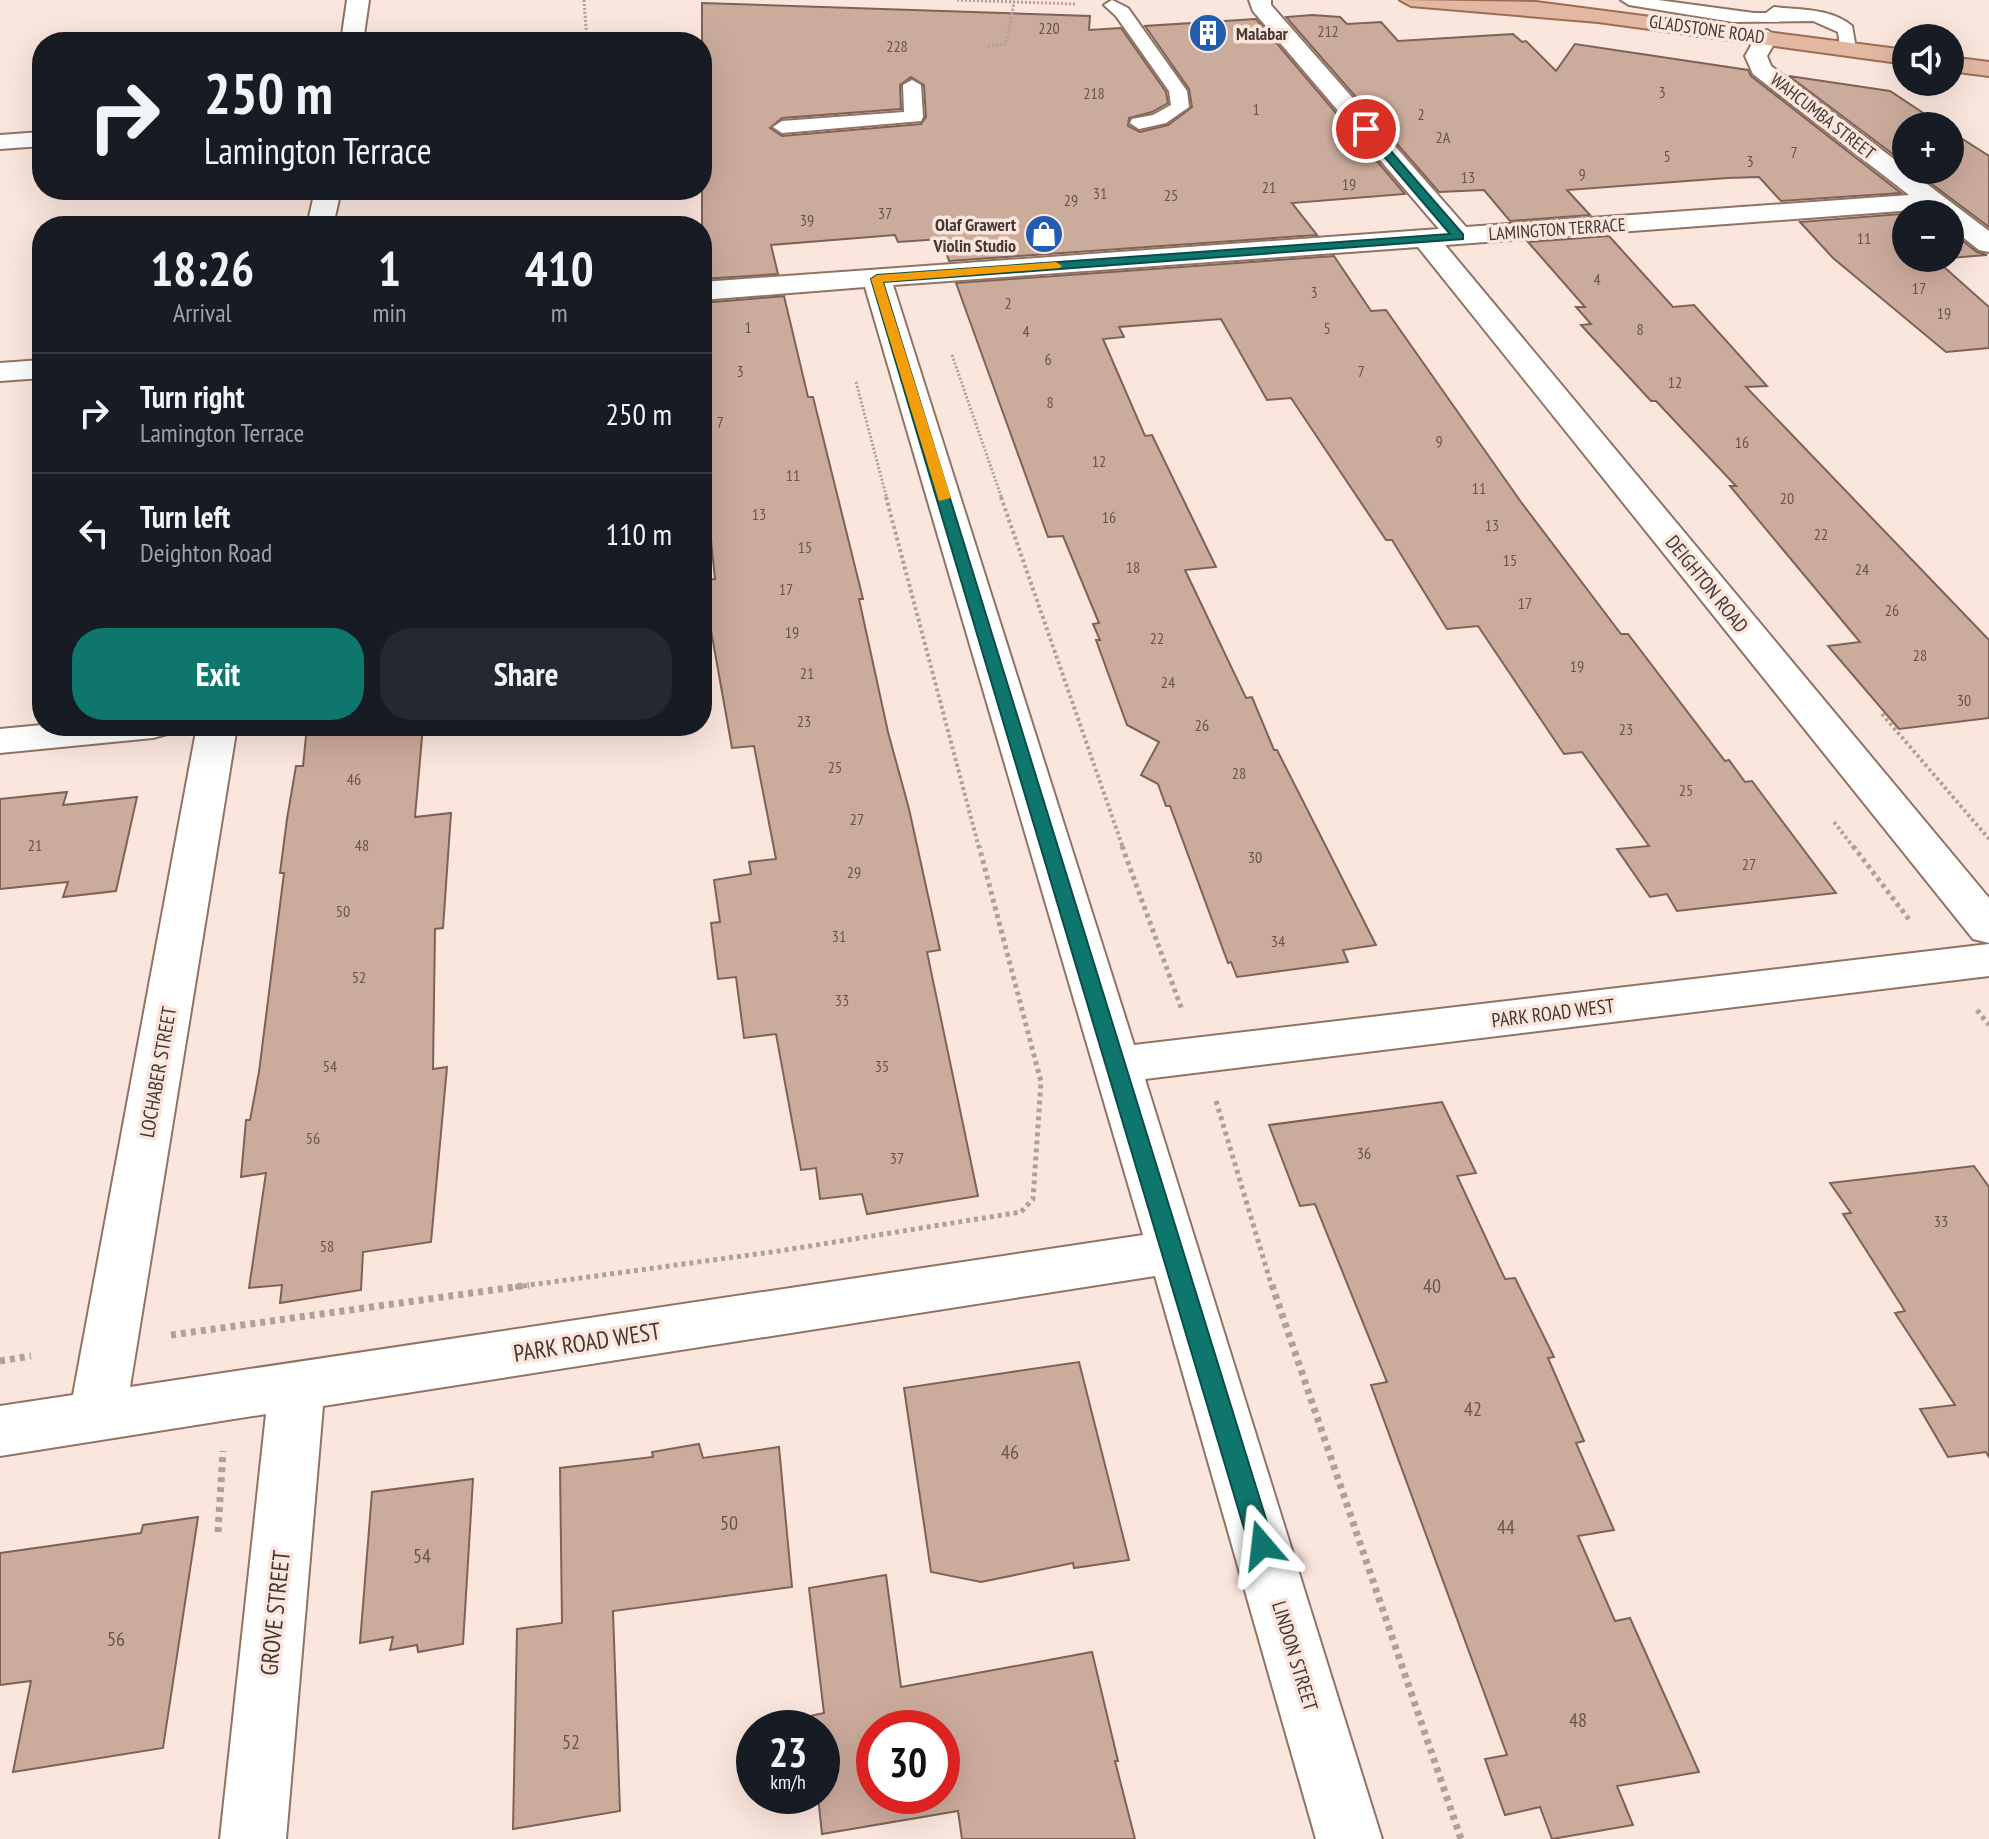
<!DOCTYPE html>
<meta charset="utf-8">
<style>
body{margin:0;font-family:"PT Sans Narrow",sans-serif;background:#242831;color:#f1f3f6;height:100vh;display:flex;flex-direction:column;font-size:30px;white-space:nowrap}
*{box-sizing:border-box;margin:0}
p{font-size:26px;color:#9ea1a6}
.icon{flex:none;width:44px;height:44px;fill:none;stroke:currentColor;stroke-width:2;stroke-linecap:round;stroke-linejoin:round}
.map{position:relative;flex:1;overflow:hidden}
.drawer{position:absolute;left:32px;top:216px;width:680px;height:520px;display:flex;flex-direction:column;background:#171b24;border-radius:32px;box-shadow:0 8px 32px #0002}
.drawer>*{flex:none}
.hud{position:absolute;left:32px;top:32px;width:680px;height:168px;border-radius:32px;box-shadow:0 8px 32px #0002;background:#171b24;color:#f1f3f6;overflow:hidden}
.tools{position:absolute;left:1892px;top:24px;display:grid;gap:16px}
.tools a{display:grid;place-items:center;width:72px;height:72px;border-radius:50%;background:#171b24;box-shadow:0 8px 32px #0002;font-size:40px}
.speed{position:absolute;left:736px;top:1710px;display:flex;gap:16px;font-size:40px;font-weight:700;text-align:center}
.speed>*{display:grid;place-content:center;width:104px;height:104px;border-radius:50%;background:#171b24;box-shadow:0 8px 32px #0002;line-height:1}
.speed small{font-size:20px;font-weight:400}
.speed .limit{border:12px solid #d22;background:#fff;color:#111}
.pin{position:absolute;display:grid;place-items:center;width:68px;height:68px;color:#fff;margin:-34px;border:4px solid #fff;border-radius:50%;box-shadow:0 2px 8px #0007}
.me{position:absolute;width:88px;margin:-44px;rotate:343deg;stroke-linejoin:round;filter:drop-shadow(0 0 6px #0008)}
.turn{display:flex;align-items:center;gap:28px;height:168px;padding:0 40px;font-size:36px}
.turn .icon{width:104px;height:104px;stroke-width:2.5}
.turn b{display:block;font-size:56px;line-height:68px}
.eta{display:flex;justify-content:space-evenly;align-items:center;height:136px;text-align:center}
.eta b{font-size:48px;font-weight:600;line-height:56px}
.cta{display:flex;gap:16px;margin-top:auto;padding:16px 40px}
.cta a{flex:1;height:92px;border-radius:32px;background:#0f766e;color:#fff;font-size:32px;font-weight:600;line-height:92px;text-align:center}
.cta a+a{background:#242831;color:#f1f3f6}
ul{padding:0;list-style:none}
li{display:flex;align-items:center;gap:24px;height:120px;padding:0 40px;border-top:2px solid #363941}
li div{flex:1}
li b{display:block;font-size:30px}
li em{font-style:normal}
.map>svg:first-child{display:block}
</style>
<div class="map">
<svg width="1989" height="1839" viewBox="0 0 1989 1839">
<rect width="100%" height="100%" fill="#fbe6dd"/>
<!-- building -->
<path fill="#cbab9c" stroke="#7f6255" stroke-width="2" fill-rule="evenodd" d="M702,3L1090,16L1089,30L1121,28L1166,92L1168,103L1152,112L1129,118L1128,126L1140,132L1168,125L1192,107L1189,89L1145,26L1256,19L1405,194L1292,203L1317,235L949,261L942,239L898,242L895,235L771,245L778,274L702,279ZM911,77L924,85L926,117L921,124L782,136L770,128L782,118L901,109L900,85Z
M1312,15L1340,17L1347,24L1381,22L1398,41L1513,34L1522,42L1526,41L1556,71L1575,44L1748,70L1751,76L1901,193L1781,201L1759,177L1727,178L1567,190L1590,215L1510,221L1484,190L1439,192L1286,17Z
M1789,76L1890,91L1943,126H1906V164Z
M1950,131L1989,156V227L1913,170H1950Z
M1926,212L1928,214H1906V258H1945L1935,259L1989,307V348L1946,352L1833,258L1800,222Z
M1950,231L1977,252L1987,255L1950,258Z
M1609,236L1673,307L1694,305L1767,386L1746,387L1989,640V718L1899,729L1828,646L1860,642L1730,486H1736L1656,401H1651L1581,325L1591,324L1576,307H1585L1528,242Z
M1334,256L1371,311L1386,310L1521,502L1621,634H1628L1725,761L1729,760L1745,782L1752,781L1836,893L1677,911L1667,894L1650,897L1617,849L1649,846L1582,752L1564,754L1478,626L1447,629L1392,540H1386L1291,398L1267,400L1221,319L1119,327L1124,337L1103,339L1145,436L1152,435L1216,567L1185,570L1246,698L1252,697L1274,750H1277L1376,945L1343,950L1348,962L1237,977L1231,962L1228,963L1170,806H1166L1158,784L1141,775L1159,742L1127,725L1096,640H1100L1093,624L1099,623L1063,536L1048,537L956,283Z
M784,296L808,397H813L863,599H859L888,732L909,809L940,950L927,952L978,1196L867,1214L862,1194L820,1199L816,1168L801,1170L776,1034L744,1038L736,977L718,979L711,923L720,922L714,880L751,874L749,862L776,859L754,746L732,748L702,580L715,579L702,451V303Z
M307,726H423L415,817L451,813L443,928L435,929L433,1069L447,1067L431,1242L363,1252L361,1290L280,1303L282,1285L249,1288L266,1173L241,1177L246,1120H250L259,1072L284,873H280L287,819L296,766H303Z
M67,792L63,805L137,797L116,891L63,897L68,882L0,889V799Z
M1442,1102L1476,1173L1457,1176L1505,1279L1515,1278L1554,1357L1548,1358L1584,1441L1576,1443L1614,1530L1578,1536L1615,1621L1630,1618L1699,1772L1617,1786L1633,1825L1552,1839L1540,1807L1505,1815L1485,1759L1507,1755L1371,1385L1387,1382L1315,1204L1300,1206L1269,1125Z
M1974,1166L1989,1187V1457L1986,1452L1948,1457L1920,1409L1955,1405L1895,1313L1905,1311L1843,1214L1851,1213L1830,1183Z
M1079,1362L1129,1560L1074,1568L1073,1563L981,1582L931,1572L904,1388Z
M699,1444L703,1458L779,1447L792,1587L613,1611L620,1811L513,1829L517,1629L562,1623L560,1468L653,1457L652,1452Z
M473,1479L463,1644L418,1652L417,1645L390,1650L393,1637L360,1643L372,1492Z
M198,1517L163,1748L13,1772L31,1681L0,1685V1553L141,1533L143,1525Z
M886,1575L901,1687L1092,1652L1118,1761H1115L1135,1839H962L958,1811L822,1834L818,1796H822V1728H811L810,1716L824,1713L809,1588ZM874,1728H942V1796H874Z"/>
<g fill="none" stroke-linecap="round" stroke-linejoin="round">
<!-- lane casing -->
<g stroke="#907365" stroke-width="4">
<path id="lane" d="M1112,0L1128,8L1187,91L1189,107L1166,123L1139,129L1130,123L1132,119L1153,115L1171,105L1169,91L1116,16L1104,5Z
M1621,0H1658L1754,13H1766L1774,7C1800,10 1831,8 1852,26L1856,49L1847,54L1841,53L1838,32L1813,21L1733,22L1629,5Z
M912,80L921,85L923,117L921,121L782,133L773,127L782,121L904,112L903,85Z"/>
</g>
<!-- street casing -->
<g stroke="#907365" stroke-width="4">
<path id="street" d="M347,0H369L363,42H341Z
M1249,0H1271V5L1466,227L1909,195L1753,74L1745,56L1759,32L1767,30L1778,37L1767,56L1771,66L1989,231V252L1979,250L1950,227V214H1933L1927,209L1445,245L1989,898V943L1973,939L1418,247L893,285L1134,1045L1989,944V976L1145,1079L1382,1839H1316L1155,1276L323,1406L286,1839H220L266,1414L0,1456V1406L73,1395L197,726H237L130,1387L1143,1235L865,287L702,300V282L1439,229L1253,11Z
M42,132V146L0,149V135Z
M315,190H341L333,226H307Z
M42,360V378L0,381V363Z
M42,725V726H173L167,734L153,738L0,753V729Z"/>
</g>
<!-- primary casing -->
<g stroke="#9f6c53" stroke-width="4">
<path id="primary" d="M1400,0L1536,2L1906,50V64L1598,22L1411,6Z
M1950,57L1989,62V76L1950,71Z"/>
</g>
<!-- path-far3 -->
<path stroke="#b2a098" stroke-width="3" stroke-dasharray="2 2" stroke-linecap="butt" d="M584,0L587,42
M957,0L1076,4
M988,46L1006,44L1014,2
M952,355L1002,499
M856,382L887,499"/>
<!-- path-far2 -->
<path stroke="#b2a098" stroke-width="4" stroke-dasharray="3 3" stroke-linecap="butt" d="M886,497L979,848
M1001,497L1123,848
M1882,714L1989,839
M1834,822L1854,848"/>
<!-- path-far1 -->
<path stroke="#b2a098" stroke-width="5" stroke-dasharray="4 4" stroke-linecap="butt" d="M1122,846L1182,1010
M1853,846L1911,922
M1977,1010L1989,1025
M1216,1101L1272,1287
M515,1287L779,1251L1021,1212L1033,1199L1041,1082L979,846"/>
<!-- path -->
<path stroke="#b2a098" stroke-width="7" stroke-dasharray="5 5" stroke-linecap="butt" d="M1272,1285L1461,1839
M171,1335L529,1285
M0,1361L31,1356
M218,1532L223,1451"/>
<!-- lane -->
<use href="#lane" fill="#fff" fill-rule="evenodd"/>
<!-- street -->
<use href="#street" fill="#fff" fill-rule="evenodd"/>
<!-- primary -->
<use href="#primary" fill="#e2b8a3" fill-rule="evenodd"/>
</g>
<!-- route -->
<path fill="#0f766e" stroke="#0a4d48" stroke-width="2" d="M1363,127H1370L1463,234V239L883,282L1274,1545L1271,1553L1262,1557L1253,1553L1249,1545L871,279L877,275L1450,234L1363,132Z"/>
<!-- slow -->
<path fill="#f59e0b" d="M1056,262L1062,266L1060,268L883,282L951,498L939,501L871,279L877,275Z"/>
<!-- icons -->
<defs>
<g id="building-disc" transform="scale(2)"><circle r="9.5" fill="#215eaf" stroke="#fbe6dd"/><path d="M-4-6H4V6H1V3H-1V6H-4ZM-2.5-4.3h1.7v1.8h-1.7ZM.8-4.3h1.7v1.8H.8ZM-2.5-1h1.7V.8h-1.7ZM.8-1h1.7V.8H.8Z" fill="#fff"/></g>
<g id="shop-disc" transform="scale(2)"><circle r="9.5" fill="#215eaf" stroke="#fbe6dd"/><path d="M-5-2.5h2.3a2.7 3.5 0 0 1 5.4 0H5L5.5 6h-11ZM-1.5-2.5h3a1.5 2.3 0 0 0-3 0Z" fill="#fff"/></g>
</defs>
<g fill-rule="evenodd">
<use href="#building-disc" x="1208" y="33"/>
<use href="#shop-disc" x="1044" y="234"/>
</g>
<g text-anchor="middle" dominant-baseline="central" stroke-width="7" stroke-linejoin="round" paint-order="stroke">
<!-- number labels -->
<g font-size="16" fill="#66554c">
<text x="1049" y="28">220</text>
<text x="1328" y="31">212</text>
<text x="897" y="46">228</text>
<text x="1662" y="92">3</text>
<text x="1094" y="93">218</text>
<text x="1256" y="109">1</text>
<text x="1421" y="114">2</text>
<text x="1443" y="137">2A</text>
<text x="1794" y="152">7</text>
<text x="1667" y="156">5</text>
<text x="1750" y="161">3</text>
<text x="1582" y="174">9</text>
<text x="1468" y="177">13</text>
<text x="1349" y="184">19</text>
<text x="1269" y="187">21</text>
<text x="1100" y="193">31</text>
<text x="1171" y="195">25</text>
<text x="1071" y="200">29</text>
<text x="885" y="213">37</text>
<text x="807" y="220">39</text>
<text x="1864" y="238">11</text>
<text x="1597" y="279">4</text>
<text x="1919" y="288">17</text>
<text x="1314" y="292">3</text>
<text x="1008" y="303">2</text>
<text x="1944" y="313">19</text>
<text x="748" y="327">1</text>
<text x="1327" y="328">5</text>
<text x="1640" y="329">8</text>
<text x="1026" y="331">4</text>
<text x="1048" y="359">6</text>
<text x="740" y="371">3</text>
<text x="1361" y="371">7</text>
<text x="1675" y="382">12</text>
<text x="1050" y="402">8</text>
<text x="720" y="422">7</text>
<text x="1439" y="441">9</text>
<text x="1742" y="442">16</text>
<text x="1099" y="461">12</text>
<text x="793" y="475">11</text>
<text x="1479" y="488">11</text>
<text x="1787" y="498">20</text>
<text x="759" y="514">13</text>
<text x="1109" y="517">16</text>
<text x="1492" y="525">13</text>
<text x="1821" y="534">22</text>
<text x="805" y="547">15</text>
<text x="1510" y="560">15</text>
<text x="1133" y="567">18</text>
<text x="1862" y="569">24</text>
<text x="786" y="589">17</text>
<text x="1525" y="603">17</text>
<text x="1892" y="610">26</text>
<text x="792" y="632">19</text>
<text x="1157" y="638">22</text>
<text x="1920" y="655">28</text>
<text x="1577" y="666">19</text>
<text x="807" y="673">21</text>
<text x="1168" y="682">24</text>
<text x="1964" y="700">30</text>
<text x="804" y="721">23</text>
<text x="1202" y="725">26</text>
<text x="1626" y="729">23</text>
<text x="835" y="767">25</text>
<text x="1239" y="773">28</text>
<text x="354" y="779">46</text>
<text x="1686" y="790">25</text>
<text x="857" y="819">27</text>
<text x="35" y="845">21</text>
<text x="362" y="845">48</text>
<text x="1255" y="857">30</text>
<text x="1749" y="864">27</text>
<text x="854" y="872">29</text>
<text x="343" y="911">50</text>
<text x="839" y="936">31</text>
<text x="1278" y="941">34</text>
<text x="359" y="977">52</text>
<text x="842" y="1000">33</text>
<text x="330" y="1066">54</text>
<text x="882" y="1066">35</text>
<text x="313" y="1138">56</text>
<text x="1364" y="1153">36</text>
<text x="897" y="1158">37</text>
<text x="1941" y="1221">33</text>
<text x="327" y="1246">58</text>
</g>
<!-- far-street labels -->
<g font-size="18" fill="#453832" stroke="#fbe6dd">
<text transform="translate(1707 29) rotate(8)">GLADSTONE ROAD</text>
<text transform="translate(1823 116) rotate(38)">WAHCUMBA STREET</text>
<text transform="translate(1557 229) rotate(-4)">LAMINGTON TERRACE</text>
</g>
<!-- far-poi labels -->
<g font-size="18" font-weight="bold" fill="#453832" stroke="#fbe6dd" text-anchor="start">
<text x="1236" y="33">Malabar</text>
<text x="1016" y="224" text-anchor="end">Olaf Grawert<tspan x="1016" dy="21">Violin Studio</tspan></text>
</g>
<!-- street labels -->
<g font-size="20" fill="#453832" stroke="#fbe6dd">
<text transform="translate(1707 584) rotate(51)">DEIGHTON ROAD</text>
<text transform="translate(1553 1013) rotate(-7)">PARK ROAD WEST</text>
<text transform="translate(158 1072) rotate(-80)">LOCHABER STREET</text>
<text transform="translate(1295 1656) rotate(73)">LINDON STREET</text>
</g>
<!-- near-number labels -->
<g font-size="20" fill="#66554c">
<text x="1432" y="1286">40</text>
<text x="1473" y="1409">42</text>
<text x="1010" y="1452">46</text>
<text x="729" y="1523">50</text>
<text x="1506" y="1527">44</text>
<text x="422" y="1556">54</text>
<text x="116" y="1639">56</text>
<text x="1578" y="1720">48</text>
<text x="571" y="1742">52</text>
</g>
<!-- near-street labels -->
<g font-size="24" fill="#453832" stroke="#fbe6dd">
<text transform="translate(587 1342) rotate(-9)">PARK ROAD WEST</text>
<text transform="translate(275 1613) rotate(-84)">GROVE STREET</text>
</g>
</g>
</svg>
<div class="tools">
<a><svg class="icon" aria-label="sound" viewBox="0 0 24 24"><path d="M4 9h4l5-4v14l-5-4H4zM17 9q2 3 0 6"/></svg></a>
<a>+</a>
<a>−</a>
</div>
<div class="speed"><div>23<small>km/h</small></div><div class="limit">30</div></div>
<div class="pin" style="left:1366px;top:129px;background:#d93025"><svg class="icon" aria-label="arrive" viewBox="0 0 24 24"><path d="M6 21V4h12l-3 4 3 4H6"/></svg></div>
<svg class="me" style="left:1262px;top:1545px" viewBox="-20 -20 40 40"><path d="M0-17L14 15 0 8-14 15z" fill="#0f766e" stroke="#fff" stroke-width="4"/></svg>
<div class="hud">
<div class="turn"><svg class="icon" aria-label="right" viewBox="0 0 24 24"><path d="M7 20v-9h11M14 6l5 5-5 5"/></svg><div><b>250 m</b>Lamington Terrace</div></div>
</div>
<section class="drawer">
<div class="eta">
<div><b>18:26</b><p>Arrival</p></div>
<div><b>1</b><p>min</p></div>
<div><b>410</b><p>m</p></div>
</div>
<ul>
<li><svg class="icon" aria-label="right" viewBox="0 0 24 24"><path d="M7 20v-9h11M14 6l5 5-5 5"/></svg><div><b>Turn right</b><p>Lamington Terrace</p></div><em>250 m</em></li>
<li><svg class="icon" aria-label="left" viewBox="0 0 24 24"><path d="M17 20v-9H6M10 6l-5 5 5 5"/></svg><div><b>Turn left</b><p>Deighton Road</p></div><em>110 m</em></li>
</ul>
<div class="cta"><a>Exit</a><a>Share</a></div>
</section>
</div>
